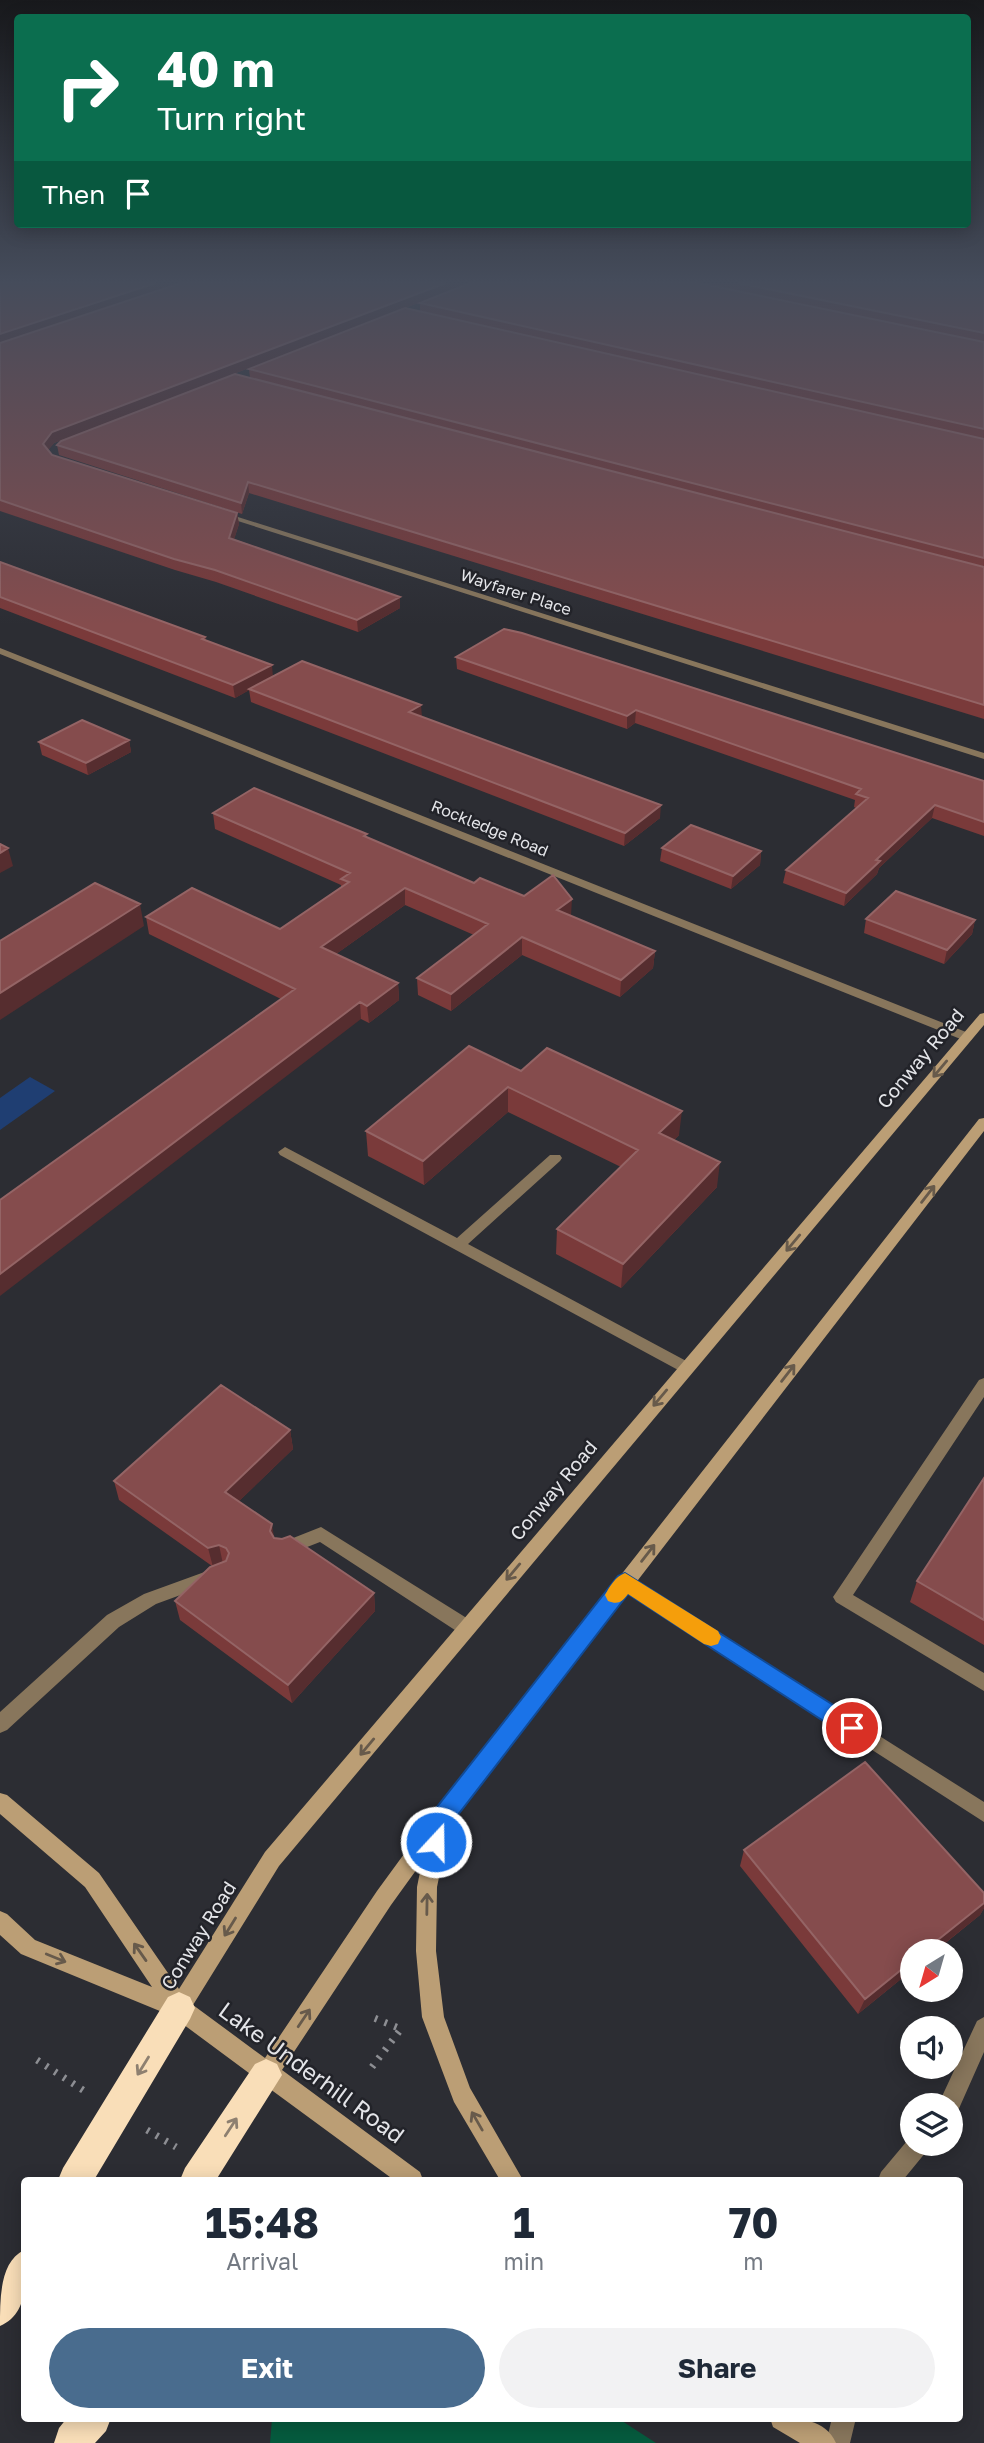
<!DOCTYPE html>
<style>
body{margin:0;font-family:"Golos Text",sans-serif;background:#f2f2f3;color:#1f2937;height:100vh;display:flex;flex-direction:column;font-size:26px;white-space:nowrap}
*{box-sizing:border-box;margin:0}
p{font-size:23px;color:#747a83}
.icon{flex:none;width:38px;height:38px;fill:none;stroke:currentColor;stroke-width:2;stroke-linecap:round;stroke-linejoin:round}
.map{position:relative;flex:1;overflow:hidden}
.side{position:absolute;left:21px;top:2177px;width:942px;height:245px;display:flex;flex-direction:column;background:#fff;border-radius:7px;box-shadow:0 4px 18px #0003}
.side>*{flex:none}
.top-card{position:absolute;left:14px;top:14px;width:957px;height:214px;border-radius:7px;box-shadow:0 4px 18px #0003;background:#0b6e4f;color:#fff;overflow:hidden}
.needle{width:46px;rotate:217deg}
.controls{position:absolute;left:900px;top:1939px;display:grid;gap:14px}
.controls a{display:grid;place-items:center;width:63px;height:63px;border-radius:50%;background:#fff;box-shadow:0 4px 18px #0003;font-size:35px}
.pin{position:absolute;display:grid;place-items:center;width:60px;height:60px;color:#fff;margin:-30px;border:4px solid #fff;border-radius:50%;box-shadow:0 2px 7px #0007}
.me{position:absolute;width:77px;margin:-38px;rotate:21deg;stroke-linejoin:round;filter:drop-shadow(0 0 5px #0008)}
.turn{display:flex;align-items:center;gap:24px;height:147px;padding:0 28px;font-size:32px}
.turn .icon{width:91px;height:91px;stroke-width:2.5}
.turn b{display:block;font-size:49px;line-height:60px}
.then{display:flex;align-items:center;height:66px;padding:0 28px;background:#0003;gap:14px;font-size:26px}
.eta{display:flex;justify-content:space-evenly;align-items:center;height:119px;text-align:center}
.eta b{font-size:42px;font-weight:700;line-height:49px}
.cta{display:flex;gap:14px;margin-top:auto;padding:14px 28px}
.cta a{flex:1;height:80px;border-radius:42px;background:#496c8e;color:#fff;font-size:28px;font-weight:700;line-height:80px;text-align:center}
.cta a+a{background:#f2f2f3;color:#1f2937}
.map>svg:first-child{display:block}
</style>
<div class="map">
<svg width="984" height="2443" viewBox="0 0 984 2443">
<rect width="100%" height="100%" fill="#2c2d33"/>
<!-- green -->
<path fill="#065b3e" d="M272,2419H619L656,2443H270Z"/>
<!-- water -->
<path fill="#1f3e72" d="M30,1077L55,1091L0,1130V1098Z"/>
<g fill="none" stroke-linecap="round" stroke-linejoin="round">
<!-- path -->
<path stroke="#8d8e93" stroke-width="7" stroke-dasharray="2.5 8" stroke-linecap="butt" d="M37,2060L86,2092
M372,2067L401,2029L374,2018
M147,2130L176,2147"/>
<!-- lane -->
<path fill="#88765c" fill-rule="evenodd" d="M285,1147L457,1238L550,1155H560L562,1158L560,1161L468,1244L690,1363L693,1367L690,1371H680L280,1155L278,1152Z
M984,1378V1397L853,1595L984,1673V1691L836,1602L833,1597L979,1380Z
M321,1527L473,1622L476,1628L473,1634L467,1636L461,1634L320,1542L284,1556L278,1554L276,1549L278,1544Z
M210,1570L216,1572L219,1577L216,1582L156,1604L119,1627L7,1730L0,1733V1712L107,1615L144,1594Z
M625,1575L984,1802V1822L619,1587L616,1582L619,1577Z
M984,2017V2052L957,2113L950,2115V2105H938L977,2021Z
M912,2135V2144H929L926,2152L903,2180H878L881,2172Z
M832,2418H856L850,2443H826Z"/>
<!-- street -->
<path fill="#88765c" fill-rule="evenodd" d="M219,511L984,753V759L219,515Z
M0,648L971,1034L973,1037L971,1040H963L0,654Z"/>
<!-- secondary -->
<path fill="#bb9e75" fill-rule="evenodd" d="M984,1013V1025L279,1866L193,2005L265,2058L377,1891L434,1813L979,1119L984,1118V1131L450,1824L437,1887L436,1951L444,2017L470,2088L523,2180H500L454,2102L422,2017L416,1951L417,1887L422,1862L391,1905L282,2070L420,2172L423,2180H394L266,2086L258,2083L257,2079L172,2016L21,1954L0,1935V1911L7,1914L35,1940L152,1987L85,1887L0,1814V1793L7,1795L99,1873L179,1989L265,1852L980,1014Z
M770,2418C794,2418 825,2417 836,2443H800L773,2427Z"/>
<!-- highway -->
<path fill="#f9deb8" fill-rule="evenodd" d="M179,1992L190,1997L195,2008L190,2019L94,2180H58L63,2168L168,1997Z
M266,2059L277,2064L282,2075L216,2180H180L185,2168L255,2064Z
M24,2250C26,2277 30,2313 0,2326C0,2297 0,2262 24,2250Z
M67,2418H111L106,2431L95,2443H54L59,2428Z"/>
</g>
<!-- wall -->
<path fill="#7a3a3a" d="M0,283H470L54,443L48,450L52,455L237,513L239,524L234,539L400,597V608L358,632L216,582L175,570L0,511Z
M470,283H984V719L249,493L242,514L59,455L57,445L250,378L249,369L420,312V303Z
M0,562L205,637L206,640L273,677L421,705V717L660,818L624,846L251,702L249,690L235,698L0,608Z
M456,657L984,781V836L932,818L879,868L877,874L844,906L783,883L786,870L856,808L854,807L855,800L635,723L627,729L457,669Z
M129,740L131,752L88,775L42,755L39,742Z
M213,813L368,838L474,883L571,916L655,951L653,968L620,997L522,955L451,1011L418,995L417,978L474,935L405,905L336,954L398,983L399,1000L369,1023L361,1019L281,999L149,934L146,917L280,929L341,887V885L215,829Z
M662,848L761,851L760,865L731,889L660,861Z
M866,919L975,920L972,934L944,964L864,933Z
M521,1071L679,1135L674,1140L717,1187L621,1288L556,1254L557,1229L621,1167L508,1112L424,1185L368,1156L366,1131Z
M290,1430L293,1449L239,1501L275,1538L374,1593L375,1611L292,1703L180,1620L175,1601L212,1566L119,1500L114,1481Z
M984,1478V1645L910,1602L917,1581Z
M744,1850L984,1893V1908L980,1915L858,2014L740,1866Z"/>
<!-- shaded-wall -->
<path fill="#562d2f" d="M156,283H185L0,344V334Z
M446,283H470L54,443L45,454L43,444L52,432Z
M248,482L249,493L242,514L241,503Z
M237,513L239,524L231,549L229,538Z
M400,597V608L358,632L357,620Z
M272,665L273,677L235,698L233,685Z
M421,705L422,717L409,712Z
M636,710L635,723L627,729V716Z
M129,740L131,752L88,775L86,763Z
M661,805L660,818L624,846L625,833Z
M935,805L932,818L879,868L877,874L844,906L846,893L876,860Z
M8,848L13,866L0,873V853Z
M761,851L760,865L731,889L733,876Z
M405,888V905L322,964L321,947Z
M572,899L571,916L557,910Z
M140,904L144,926L0,1020V993Z
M975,920L972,934L944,964L947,950Z
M522,937V955L451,1011V994Z
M655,951L653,968L620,997L621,980Z
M398,983L399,1000L369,1023L367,1006Z
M360,1002L361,1019L0,1296V1274Z
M508,1087V1112L424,1185L423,1161Z
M682,1111L679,1135L657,1158L659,1133Z
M720,1162L717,1187L621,1288L623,1264Z
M290,1430L293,1449L229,1511L225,1492Z
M272,1524L275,1543L270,1531Z
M219,1545L223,1564L213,1567L208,1548Z
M374,1593L375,1611L292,1703L288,1685Z
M984,1903V1908L980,1915L935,1951H924Z
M912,1961V1970L858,2014L865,1999Z"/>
<!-- building -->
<path fill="#854c4d" stroke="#946465" stroke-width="2" d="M0,283H156L0,334Z
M181,283H446L52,432L43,444L52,455L237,513L229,538L400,597L357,620L215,570L174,559L0,500V343Z
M470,283H698L984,342V429L420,303Z
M738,283H984V333Z
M405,308L984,439V558L249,369Z
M235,374L984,567V705L248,482L241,503L57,445L61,441Z
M0,562L205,637L202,639L272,665L233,685L0,597Z
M504,629L522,633L984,781V822L935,805L876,860L880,861L846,893L786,870L868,798L856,794L861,789L636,710L627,716L456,657Z
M302,661L421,705L409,712L661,805L625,833L249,689Z
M82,720L129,740L86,763L39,742Z
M254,788L367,834L364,836L474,883L480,878L524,896L553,875L572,899L557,910L655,951L621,980L522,937L451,994L417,978L488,924L405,888L321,947L398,983L367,1006L360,1002L0,1274V1200L295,989L146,917L192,888L280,929L349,882L341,879L350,873L213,813Z
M691,825L761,851L733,876L662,848Z
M0,844L8,848L0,853Z
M95,883L140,904L0,993V941Z
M896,891L975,920L947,950L866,919Z
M469,1046L521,1071L547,1048L682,1111L659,1133L720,1162L623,1264L557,1229L638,1150L508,1087L423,1161L366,1131Z
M221,1385L290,1430L225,1492L272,1524L270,1531L274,1538L282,1539L290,1536L374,1593L288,1685L175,1601L210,1567L226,1561L229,1553L226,1548L219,1545L208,1548L114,1481Z
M984,1478V1620L917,1581Z
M865,1762L984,1893V1903L924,1951H912V1961L865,1999L744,1850Z"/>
<!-- one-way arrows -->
<defs><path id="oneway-shaft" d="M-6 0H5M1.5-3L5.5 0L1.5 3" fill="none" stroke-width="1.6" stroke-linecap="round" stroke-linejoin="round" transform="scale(1.75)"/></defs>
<g stroke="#675a4b">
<use href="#oneway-shaft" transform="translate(940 1069) rotate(130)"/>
<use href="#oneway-shaft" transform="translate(928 1194) rotate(-52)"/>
<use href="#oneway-shaft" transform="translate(793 1243) rotate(130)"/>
<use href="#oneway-shaft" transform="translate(788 1373) rotate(-52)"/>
<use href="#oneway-shaft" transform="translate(660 1398) rotate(130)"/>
<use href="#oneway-shaft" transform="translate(648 1553) rotate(-52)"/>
<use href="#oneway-shaft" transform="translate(513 1572) rotate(130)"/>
<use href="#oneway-shaft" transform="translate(367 1747) rotate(130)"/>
<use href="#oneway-shaft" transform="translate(427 1904) rotate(-89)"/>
<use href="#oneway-shaft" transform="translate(230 1927) rotate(122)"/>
<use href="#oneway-shaft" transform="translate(140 1952) rotate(-125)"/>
<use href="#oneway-shaft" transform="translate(56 1958) rotate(22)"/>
<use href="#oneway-shaft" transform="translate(304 2018) rotate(-56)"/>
<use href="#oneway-shaft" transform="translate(477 2121) rotate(-120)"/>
</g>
<g stroke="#8e8070">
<use href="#oneway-shaft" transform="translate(143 2066) rotate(122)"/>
<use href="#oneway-shaft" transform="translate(231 2127) rotate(-57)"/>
</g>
<!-- sky -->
<linearGradient id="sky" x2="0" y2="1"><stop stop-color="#18191c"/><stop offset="0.45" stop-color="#454c5b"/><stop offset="1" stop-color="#454c5b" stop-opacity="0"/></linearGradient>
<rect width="984" height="625" fill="url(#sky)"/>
<!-- route -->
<path fill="#1a73e8" stroke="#114b97" stroke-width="2" d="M625,1573L860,1722L863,1728L860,1735L852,1738L845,1735L628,1594L451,1824L444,1850L436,1853L429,1850L425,1842L433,1812L618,1576Z"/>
<!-- slow -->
<path fill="#f59e0b" d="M625,1573L718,1631L721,1637L718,1644L711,1646L704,1644L628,1594C622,1602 618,1605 608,1601L605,1595C610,1586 615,1577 625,1573Z"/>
<g text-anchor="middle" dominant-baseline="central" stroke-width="5" stroke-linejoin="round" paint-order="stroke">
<!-- far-street labels -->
<g font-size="16" fill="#e4e5e9" stroke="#222329">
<text transform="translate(516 592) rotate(18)">Wayfarer Place</text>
<text transform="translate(490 828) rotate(22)">Rockledge Road</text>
</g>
<!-- street labels -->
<g font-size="19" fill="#e4e5e9" stroke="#222329">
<text transform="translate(920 1058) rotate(-50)">Conway Road</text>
<text transform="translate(553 1490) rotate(-50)">Conway Road</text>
<text transform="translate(198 1935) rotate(-58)">Conway Road</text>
</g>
<!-- near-street labels -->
<g font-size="23" fill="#e4e5e9" stroke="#222329">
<text transform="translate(312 2072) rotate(36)">Lake Underhill Road</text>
</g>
</g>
</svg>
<div class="controls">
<a><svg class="needle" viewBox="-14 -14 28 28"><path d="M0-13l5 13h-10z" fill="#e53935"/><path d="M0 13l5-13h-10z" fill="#747a83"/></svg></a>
<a><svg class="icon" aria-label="sound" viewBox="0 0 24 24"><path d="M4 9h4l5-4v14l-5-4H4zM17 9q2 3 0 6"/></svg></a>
<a><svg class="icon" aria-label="layers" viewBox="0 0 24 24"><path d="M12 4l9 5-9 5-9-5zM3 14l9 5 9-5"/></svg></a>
</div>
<div class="pin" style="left:852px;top:1728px;background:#d93025"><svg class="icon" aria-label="arrive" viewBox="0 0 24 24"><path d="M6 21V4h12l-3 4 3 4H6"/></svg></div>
<svg class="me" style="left:436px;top:1842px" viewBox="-20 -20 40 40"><circle r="17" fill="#1a73e8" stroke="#fff" stroke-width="3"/><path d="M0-11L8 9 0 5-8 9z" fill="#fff"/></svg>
<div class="top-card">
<div class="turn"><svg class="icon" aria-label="right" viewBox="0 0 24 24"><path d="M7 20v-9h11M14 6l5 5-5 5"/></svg><div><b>40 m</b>Turn right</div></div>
<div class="then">Then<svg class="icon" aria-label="arrive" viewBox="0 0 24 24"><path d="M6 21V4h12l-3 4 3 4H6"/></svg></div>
</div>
<section class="side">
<div class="eta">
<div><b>15:48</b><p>Arrival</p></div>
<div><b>1</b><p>min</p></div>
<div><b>70</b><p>m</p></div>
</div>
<div class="cta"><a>Exit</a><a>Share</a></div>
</section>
</div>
